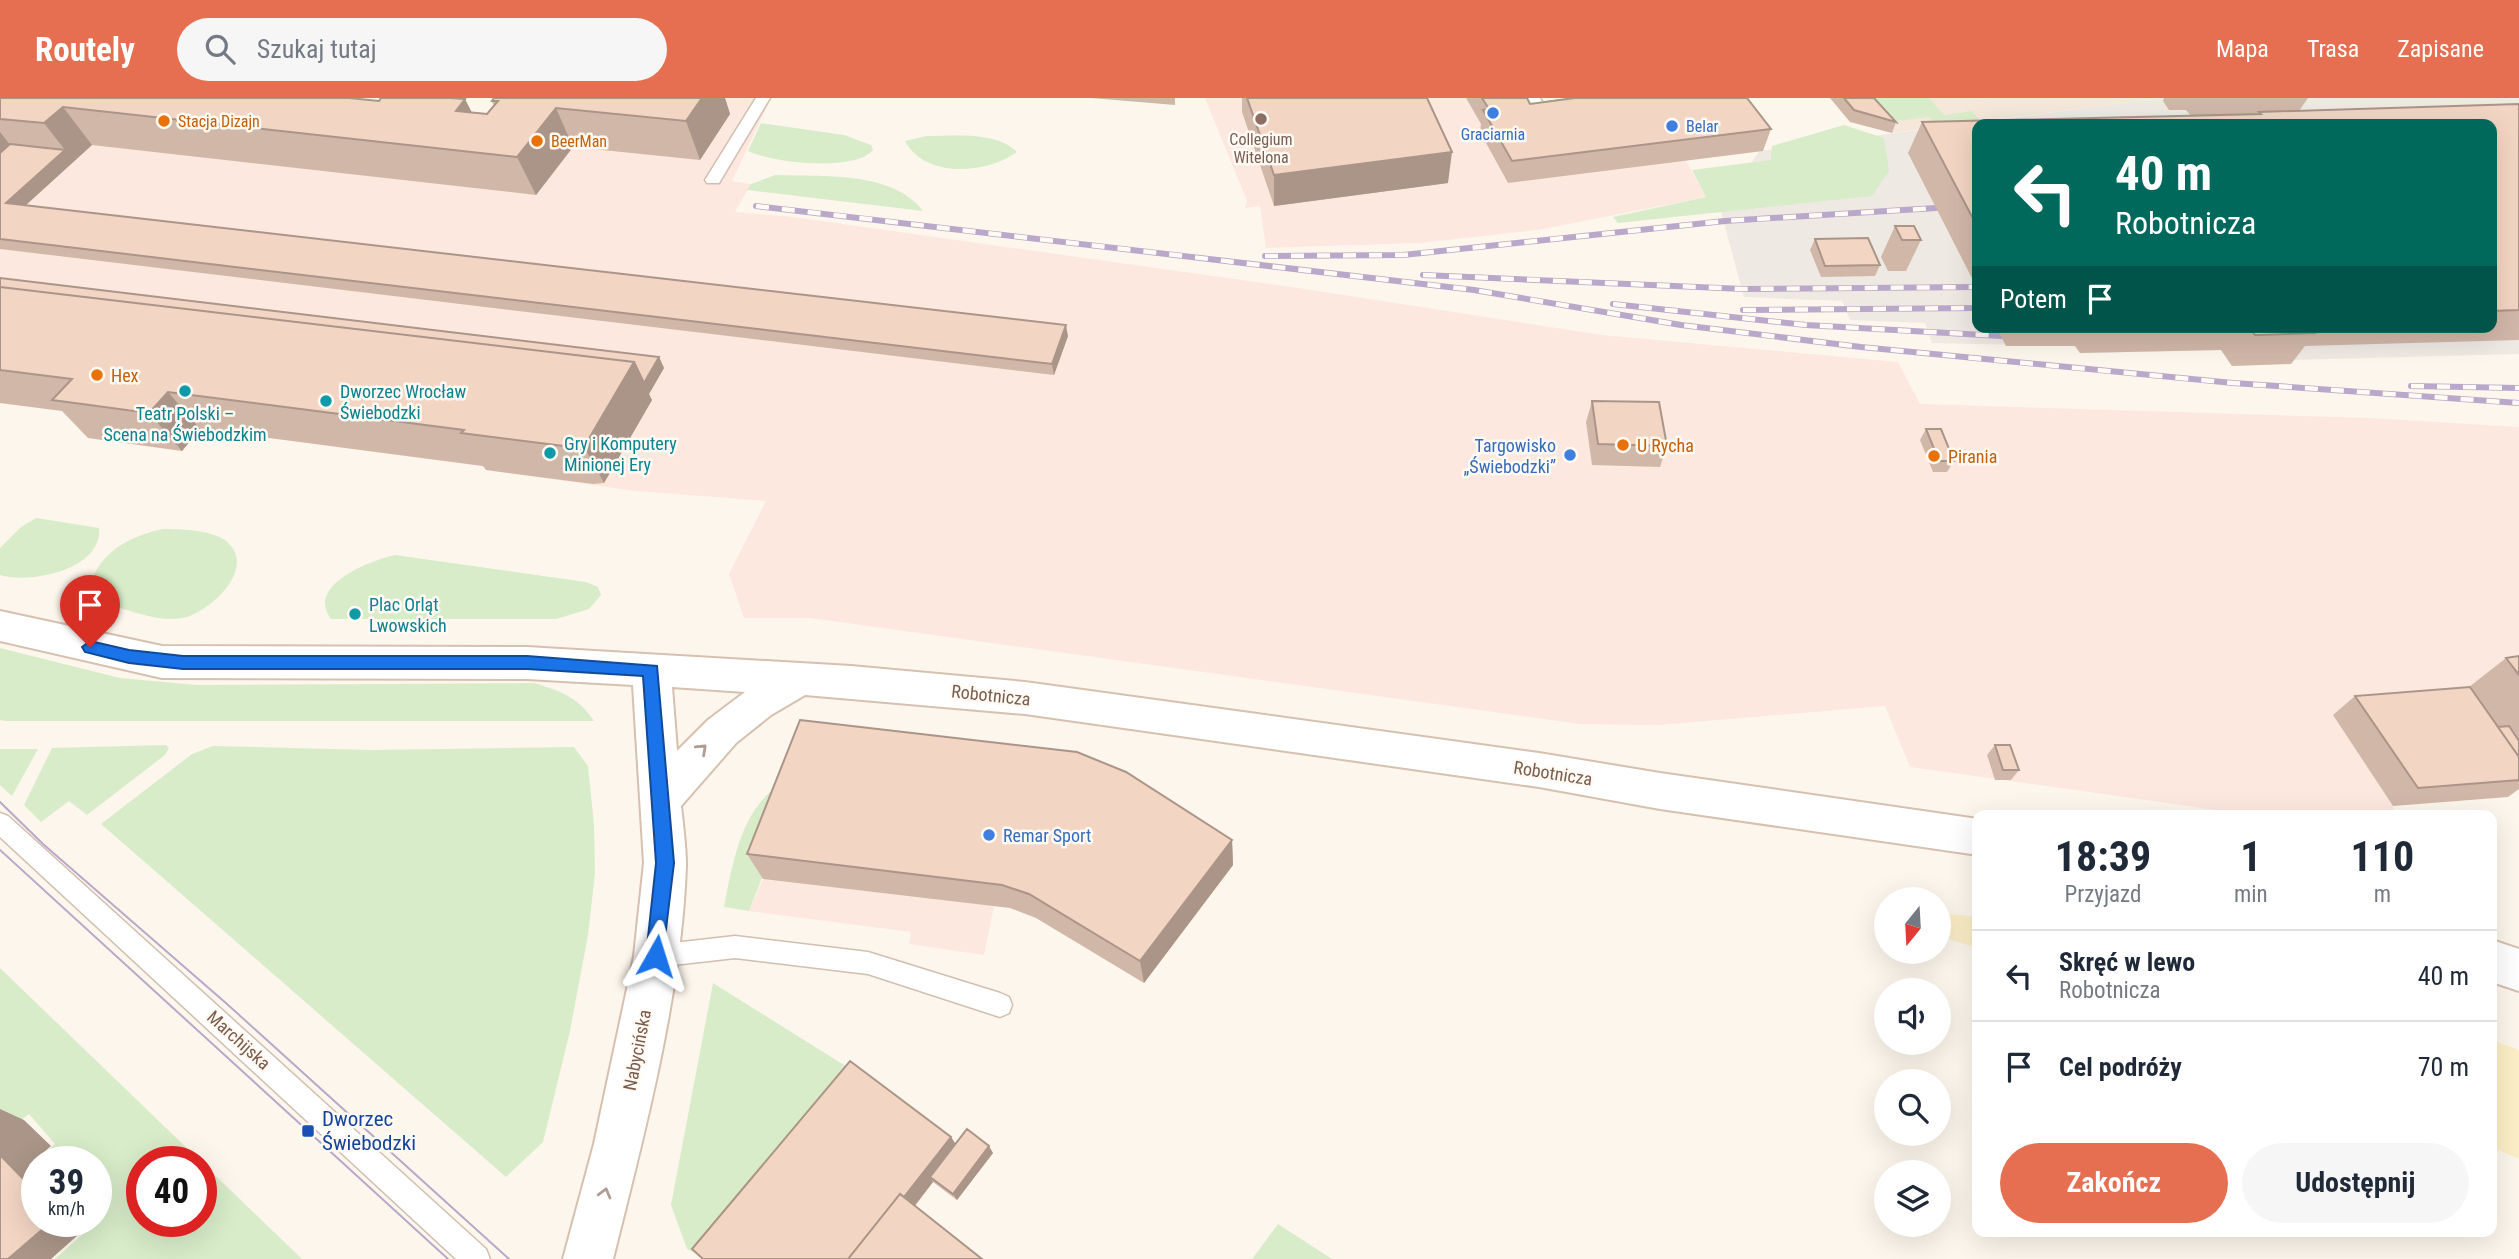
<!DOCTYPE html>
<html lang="pl">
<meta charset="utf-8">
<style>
body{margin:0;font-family:"Roboto Condensed",sans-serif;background:#f6f6f7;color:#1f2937;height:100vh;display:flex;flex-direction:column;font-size:26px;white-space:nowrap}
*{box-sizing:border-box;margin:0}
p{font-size:23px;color:#747a83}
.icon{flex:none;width:38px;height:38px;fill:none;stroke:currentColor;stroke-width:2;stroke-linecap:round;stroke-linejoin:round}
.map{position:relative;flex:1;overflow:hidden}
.details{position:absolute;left:1972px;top:712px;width:525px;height:427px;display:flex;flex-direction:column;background:#fff;border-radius:14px;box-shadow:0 7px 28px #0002}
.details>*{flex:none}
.guide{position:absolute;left:1972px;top:21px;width:525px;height:214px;border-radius:14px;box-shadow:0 7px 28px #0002;background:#00695c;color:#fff;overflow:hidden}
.needle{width:46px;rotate:198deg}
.buttons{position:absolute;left:1874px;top:789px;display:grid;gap:14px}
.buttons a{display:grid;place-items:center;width:77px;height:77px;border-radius:50%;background:#fff;box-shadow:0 7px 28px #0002;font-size:35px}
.speed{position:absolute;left:21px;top:1048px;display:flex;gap:14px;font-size:35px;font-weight:700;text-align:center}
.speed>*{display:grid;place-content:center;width:91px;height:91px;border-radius:50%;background:#fff;box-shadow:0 7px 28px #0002;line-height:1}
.speed small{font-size:18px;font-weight:400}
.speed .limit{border:10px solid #d22;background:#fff;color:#111}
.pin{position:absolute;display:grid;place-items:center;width:60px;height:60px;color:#fff;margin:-72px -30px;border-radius:50% 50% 50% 0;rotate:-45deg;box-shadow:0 0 7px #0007}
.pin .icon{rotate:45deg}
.me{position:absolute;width:77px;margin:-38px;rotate:6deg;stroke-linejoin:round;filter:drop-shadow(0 0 5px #0008)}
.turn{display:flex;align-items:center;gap:24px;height:147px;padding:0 28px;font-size:32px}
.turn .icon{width:91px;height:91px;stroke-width:2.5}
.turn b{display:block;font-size:49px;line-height:60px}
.then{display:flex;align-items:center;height:66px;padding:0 28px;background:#0003;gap:14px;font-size:26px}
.eta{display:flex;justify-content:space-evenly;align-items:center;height:119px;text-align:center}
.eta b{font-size:42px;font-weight:700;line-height:49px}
.primary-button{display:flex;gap:14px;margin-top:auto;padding:14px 28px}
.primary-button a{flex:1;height:80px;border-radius:42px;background:#e76f51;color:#fff;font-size:28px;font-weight:700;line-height:80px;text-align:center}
.primary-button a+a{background:#f6f6f7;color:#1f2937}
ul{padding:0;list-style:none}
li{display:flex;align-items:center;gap:21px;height:91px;padding:0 28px;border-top:2px solid #e0e1e3}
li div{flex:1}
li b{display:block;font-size:26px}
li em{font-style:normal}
header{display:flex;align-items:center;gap:42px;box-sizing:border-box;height:98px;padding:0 35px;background:#e76f51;color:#fff}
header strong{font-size:33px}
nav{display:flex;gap:38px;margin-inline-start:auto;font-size:24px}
.search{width:490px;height:63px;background:#f6f6f7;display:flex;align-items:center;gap:18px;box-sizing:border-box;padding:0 24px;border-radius:38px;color:#747a83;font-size:26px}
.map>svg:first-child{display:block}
</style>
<header>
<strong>Routely</strong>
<div class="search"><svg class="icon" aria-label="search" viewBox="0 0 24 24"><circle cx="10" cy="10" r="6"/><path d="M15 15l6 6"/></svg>Szukaj tutaj</div>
<nav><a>Mapa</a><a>Trasa</a><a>Zapisane</a></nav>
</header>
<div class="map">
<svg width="2519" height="1161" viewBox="0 0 2519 1161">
<rect width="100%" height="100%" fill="#fdf6ec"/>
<!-- residential -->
<path fill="#f5e8da" d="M1862,0H2160L1892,35Z"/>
<!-- commercial -->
<path fill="#fde8e0" d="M108,0L485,40L543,0H771L732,83L751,86L735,114L793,119L1305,191L1602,237L1898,264L1920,306L2370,320L2519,329V589L2334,617L2393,708L2394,717H2253L1910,669L1885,608L1659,627L1580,626L810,520H744L729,476L766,403L635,393L486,372L487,369L201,331L182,353L88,340L106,318L0,305V37Z
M1205,0H1466L1486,33L1686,63L1706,99L1538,132L1420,145L1266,150L1260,108L1245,110L1247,103Z
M763,781L994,808L984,857L909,846L911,834L749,813Z"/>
<!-- industrial -->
<path fill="#efe9e4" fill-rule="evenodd" d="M2160,0H2519V256L2290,262L2291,266L2232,268L2221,252L2080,255L2075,248L1932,245L1925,225L1850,222L1842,203L1744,199L1721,114L1759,53ZM1978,26H2492V229H1978Z"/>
<!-- green -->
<path fill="#d8ecc9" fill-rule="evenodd" d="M1868,0H1929L1944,17L1972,13L1979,22L1937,28L1929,19L1890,24Z
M761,25L844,37L871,47L873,52C855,74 773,65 748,53Z
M1844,27L1884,40L1889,73L1872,98L1618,125L1613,119L1706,99L1692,72L1771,62L1772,48Z
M926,38C954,38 997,33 1017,54C987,76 925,81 905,43Z
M775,77C821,79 892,72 923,113L747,92L751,86Z
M36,420L99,430C103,472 30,486 0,477V450L21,429Z
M163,431C181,431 212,432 226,443C259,470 209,515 182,520C158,525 127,511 103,505L93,479C106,450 134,437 163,431Z
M395,457L586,484L598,489L601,497L589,511L556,521H331C305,487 372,462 395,457Z
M0,550L120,580L196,587L534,585C561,593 578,599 594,623H6L0,622Z
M166,647L169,650L165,657L87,717L69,703L41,724L24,707L52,650Z
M213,648L372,652L574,649L588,668L594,727L595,775L588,837L570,933L543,1044L506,1079L101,726L192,656Z
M0,651H38L12,698L0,687Z
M770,694L794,698L749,813L724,809C732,769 739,722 770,694Z
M0,870L302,1161H55L93,1127L91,1124H96V1064H37V1067L35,1065L55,1046L29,1016L11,1029L0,1021ZM142,1064H201V1124H142Z
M713,885L860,977L705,1161L687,1151L671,1107Z
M1278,1126L1332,1161H1252Z"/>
<!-- sand -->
<path fill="#fcefc7" d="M1941,815L1977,819V850L1949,841Z
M2492,942L2519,952V1061L2492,1049Z"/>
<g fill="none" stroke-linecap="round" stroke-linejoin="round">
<!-- lane casing -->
<g stroke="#d1beb0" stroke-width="3">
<path id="lane" d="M756,0H770L719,85H707L705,82Z
M1526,0H1540L1543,5L1577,0H1615L1608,4L1539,15L1534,13Z
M0,715L8,718L486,1151L490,1161H456L0,739Z
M735,838L868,854L1000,895L1009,899L1012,907L1009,915L1000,919L868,876L735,860L656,869L648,866L644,858L648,850L656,847Z"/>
</g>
<!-- secondary casing -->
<g stroke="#d6c0b0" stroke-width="4">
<path id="secondary" d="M0,513L162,548L527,549L851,568L1025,584L1539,655L1660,675L1978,721V757L1660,711L1539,689L1025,616L805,597L771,617L736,645L681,708C683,727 686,748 686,767C682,895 644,1037 613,1161H563L594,1046L634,858L644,765L633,587L527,581L162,580L0,543ZM672,589L745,594L708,622L677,653Z
M2492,842L2519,851V893L2492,884Z"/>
</g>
<!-- lane -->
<use href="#lane" fill="#fff" fill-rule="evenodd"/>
<!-- secondary -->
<use href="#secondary" fill="#fff" fill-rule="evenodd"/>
<!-- tram -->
<path stroke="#b9a8c9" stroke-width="2" d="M0,704L43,746L227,906L509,1161
M0,752L448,1161"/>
<!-- rail casing -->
<g stroke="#b9a8c9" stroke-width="6">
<path id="rail" d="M756,108L1474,192L1681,227L1861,249L2233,285L2519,305
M1265,158L1403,157L1725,123L1936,110
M1423,177L1743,191L1976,189
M1613,206L1806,227L2001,238
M1743,212L1978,210
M2411,288L2519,290"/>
</g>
<!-- rail -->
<use href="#rail" stroke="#fffaf3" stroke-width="4.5" stroke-dasharray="13" stroke-linecap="butt"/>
</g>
<!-- wall -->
<path fill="#d1b7a8" d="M0,0L472,15L487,16L494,8L492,3L494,0H725L730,16L700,62L573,49L536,97L92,47L26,107L1068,238L1054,277L0,151Z
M1091,0H1175V7Z
M1242,0H1427L1448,85L1274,108L1242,14Z
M1466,0H1527L1530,6L1771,31L1763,53L1508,85L1480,34L1481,26Z
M1830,0H1874L1896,24L1892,35L1850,24Z
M2164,0H2308L2299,13L2519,6V242L2305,248L2291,266L2232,268L2221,252L2080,255L2075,248H2006L1996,229H2492V26H1978V192L1908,55L1922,24L2191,18L2186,12H2169L2163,3Z
M1895,128L1921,142L1906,173H1888L1881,159Z
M1815,141L1880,167L1875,178L1821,179L1810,152Z
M0,180L659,259L664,270L649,296L652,302L604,385L593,386L486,372L483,368L200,331L182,353L88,340L62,313L0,305Z
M1592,303L1667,348L1660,369L1592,367L1586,324Z
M1926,331L1954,363L1947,374H1933L1920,342Z
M2519,558V691L2508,699L2393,708L2333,617L2355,598L2469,589L2506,560Z
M1995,647L2019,672L2011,682H1995L1987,657Z
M1232,742L1233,767L1144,885L1036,820L1010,810L763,781L747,756Z
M951,1039L956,1046L993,1055L957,1102L933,1084L915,1108L703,1161Z"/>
<!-- shaded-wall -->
<path fill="#aa9588" d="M702,0H725L730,16L700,62L686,23Z
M465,1L485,40L456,13Z
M63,9L92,47L16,116L6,105L65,52L44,25Z
M556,10L573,49L536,97L517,59Z
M0,34L19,58L0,73Z
M1452,54L1448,85L1274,108V77Z
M1066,227L1068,238L1054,277L1052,266Z
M659,259L664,270L649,296L652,302L604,385L584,349L634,264Z
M168,294L200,331L182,353L149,315Z
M1232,742L1233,767L1144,885L1140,863Z
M0,1011L24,1022L51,1048L29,1067L37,1075V1095L0,1088Z
M951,1039L959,1052L930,1079L933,1084L873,1161H855Z
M989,1048L993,1055L957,1102L953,1096Z
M51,1124H83L88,1128L51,1161H8Z"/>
<!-- building -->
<path fill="#f3d5c3" stroke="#aa9588" stroke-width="2" d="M0,0H349L379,3L381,0H451L465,1L456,13L487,16L498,3H492L494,0H702L686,23L556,10L517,59L63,9L44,25L0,21Z
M1247,0H1427L1452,54L1274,77Z
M1482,0H1527L1530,6L1575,0H1747L1771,31L1512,63L1483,12L1489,11Z
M1844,0H1874L1896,24L1854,12Z
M2519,6V212L2492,213V26H1978V130L1922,24L2261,16L2259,14Z
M10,46L65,52L6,105L1066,227L1052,266L0,141V55Z
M1895,128H1914L1921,142H1902Z
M1868,140L1880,167L1825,168L1815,141Z
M0,180L659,259L644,285L634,264L0,189Z
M0,189L634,264L584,349H572L461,335L464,332L168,294L149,315L52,302L72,281L0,272Z
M2249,229H2312L2315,235L2255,237Z
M1592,303L1659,304L1667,348L1598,346Z
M1926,331H1941L1954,363H1939Z
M2519,558V577L2506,560Z
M2470,589L2519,659V682L2418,690L2355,598Z
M800,622L1077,654L1126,674L1232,742L1140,863L1029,796L1002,787L747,756Z
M2509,628L2519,643V659L2498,629Z
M1995,647H2010L2019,672H2003Z
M850,963L951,1039L904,1099L900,1096L848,1161H703L692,1151Z
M967,1031L989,1048L953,1096L930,1079Z
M0,1057L37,1095V1124H51L8,1161H0Z
M900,1096L982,1161H848Z"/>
<!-- one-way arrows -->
<defs><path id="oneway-chevron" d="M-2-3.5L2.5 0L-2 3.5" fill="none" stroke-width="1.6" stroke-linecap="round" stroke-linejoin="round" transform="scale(1.75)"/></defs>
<g stroke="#af9d94">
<use href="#oneway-chevron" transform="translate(702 651) rotate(-43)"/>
<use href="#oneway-chevron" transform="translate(605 1095) rotate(-75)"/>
</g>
<!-- route -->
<path fill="#1a73e8" stroke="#114b97" stroke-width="2" d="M90,543L129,552L183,558H527L657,568L674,765L662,864L656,866L649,864L646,858L656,765L643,578L527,571H183L129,565L85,554L82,549Z"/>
<!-- markers -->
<g fill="#3f7fe0" stroke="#fffaf3" stroke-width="2.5">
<circle cx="1493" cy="15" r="7"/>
<circle cx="1672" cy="28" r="7"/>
<circle cx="1570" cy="357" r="7"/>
<circle cx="989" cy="737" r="7"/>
</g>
<circle fill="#8d6e63" stroke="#fffaf3" stroke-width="2.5" cx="1261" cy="21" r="7"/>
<g fill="#e8710a" stroke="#fffaf3" stroke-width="2.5">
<circle cx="164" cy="23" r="7"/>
<circle cx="537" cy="43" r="7"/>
<circle cx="97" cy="277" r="7"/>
<circle cx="1623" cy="347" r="7"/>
<circle cx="1934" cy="358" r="7"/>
</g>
<g fill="#0f9aa8" stroke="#fffaf3" stroke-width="2.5">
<circle cx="185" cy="293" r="7"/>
<circle cx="326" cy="303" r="7"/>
<circle cx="550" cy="355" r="7"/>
<circle cx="355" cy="516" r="7"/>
</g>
<rect fill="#1a4fb4" stroke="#fffaf3" stroke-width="2.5" x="301" y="1026" width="14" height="14" rx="3.5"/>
<g text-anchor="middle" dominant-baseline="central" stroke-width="5" stroke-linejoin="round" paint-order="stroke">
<!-- far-food labels -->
<g font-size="16" fill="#c56008" stroke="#fffaf3" text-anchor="start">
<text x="178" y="23">Stacja Dizajn</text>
<text x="551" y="43">BeerMan</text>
</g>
<!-- far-shop labels -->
<g font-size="16" fill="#366cbe" stroke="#fffaf3" text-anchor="start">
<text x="1686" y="28">Belar</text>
<text x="1493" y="36" text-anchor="middle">Graciarnia</text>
</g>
<!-- far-education labels -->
<g font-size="16" fill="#785e54" stroke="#fffaf3">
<text x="1261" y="41">Collegium<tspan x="1261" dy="18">Witelona</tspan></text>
</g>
<!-- food labels -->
<g font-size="18" fill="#c56008" stroke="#fffaf3" text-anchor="start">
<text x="111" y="277">Hex</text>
<text x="1637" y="347">U Rycha</text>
<text x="1948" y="358">Pirania</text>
</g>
<!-- culture labels -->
<g font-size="18" fill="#0d838f" stroke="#fffaf3" text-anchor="start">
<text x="340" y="293">Dworzec Wrocław<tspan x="340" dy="21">Świebodzki</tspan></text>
<text x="185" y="315" text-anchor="middle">Teatr Polski –<tspan x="185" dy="21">Scena na Świebodzkim</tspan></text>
<text x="564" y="345">Gry i Komputery<tspan x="564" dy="21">Minionej Ery</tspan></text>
<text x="369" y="506">Plac Orląt<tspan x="369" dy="21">Lwowskich</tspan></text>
</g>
<!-- shop labels -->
<g font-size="18" fill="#366cbe" stroke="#fffaf3" text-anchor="end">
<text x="1556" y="347">Targowisko<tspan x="1556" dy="21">„Świebodzki”</tspan></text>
<text x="1003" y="737" text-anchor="start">Remar Sport</text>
</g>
<!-- street labels -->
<g font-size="18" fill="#7a5c4d" stroke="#fffaf3">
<text transform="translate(991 597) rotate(6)">Robotnicza</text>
<text transform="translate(1553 675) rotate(9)">Robotnicza</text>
<text transform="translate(239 942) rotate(42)">Marchijska</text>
<text transform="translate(637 952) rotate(-79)">Nabycińska</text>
</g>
<!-- near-transit labels -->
<g font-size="21" fill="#164399" stroke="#fffaf3" text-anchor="start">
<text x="322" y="1021">Dworzec<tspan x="322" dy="24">Świebodzki</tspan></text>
</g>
</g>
</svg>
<div class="buttons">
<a><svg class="needle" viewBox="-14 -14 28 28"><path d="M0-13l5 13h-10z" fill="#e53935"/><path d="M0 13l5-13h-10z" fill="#747a83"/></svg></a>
<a><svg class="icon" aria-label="sound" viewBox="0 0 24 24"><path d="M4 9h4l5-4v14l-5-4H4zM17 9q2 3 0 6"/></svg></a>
<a><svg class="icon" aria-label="search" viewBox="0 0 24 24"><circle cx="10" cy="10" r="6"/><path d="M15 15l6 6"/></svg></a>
<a><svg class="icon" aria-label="layers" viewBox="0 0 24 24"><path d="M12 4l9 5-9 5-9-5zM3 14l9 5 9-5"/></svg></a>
</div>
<div class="speed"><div>39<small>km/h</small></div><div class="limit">40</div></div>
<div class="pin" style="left:90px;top:549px;background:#d93025"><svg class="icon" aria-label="arrive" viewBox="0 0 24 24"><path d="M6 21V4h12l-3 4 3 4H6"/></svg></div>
<svg class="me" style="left:656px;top:858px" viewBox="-20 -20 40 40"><path d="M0-17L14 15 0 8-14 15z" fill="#1a73e8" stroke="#fff" stroke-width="4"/></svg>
<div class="guide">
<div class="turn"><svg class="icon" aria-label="left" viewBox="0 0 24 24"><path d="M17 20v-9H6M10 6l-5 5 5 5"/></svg><div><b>40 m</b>Robotnicza</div></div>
<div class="then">Potem<svg class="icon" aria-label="arrive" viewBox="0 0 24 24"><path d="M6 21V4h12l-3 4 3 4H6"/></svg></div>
</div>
<section class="details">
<div class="eta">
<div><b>18:39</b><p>Przyjazd</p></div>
<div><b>1</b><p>min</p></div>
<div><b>110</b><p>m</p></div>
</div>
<ul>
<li><svg class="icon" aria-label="left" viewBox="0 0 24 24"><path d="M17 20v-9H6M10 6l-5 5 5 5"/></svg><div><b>Skręć w lewo</b><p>Robotnicza</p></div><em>40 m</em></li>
<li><svg class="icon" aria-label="arrive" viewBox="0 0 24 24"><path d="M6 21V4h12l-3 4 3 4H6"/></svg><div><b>Cel podróży</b></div><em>70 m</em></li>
</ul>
<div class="primary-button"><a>Zakończ</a><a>Udostępnij</a></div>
</section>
</div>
